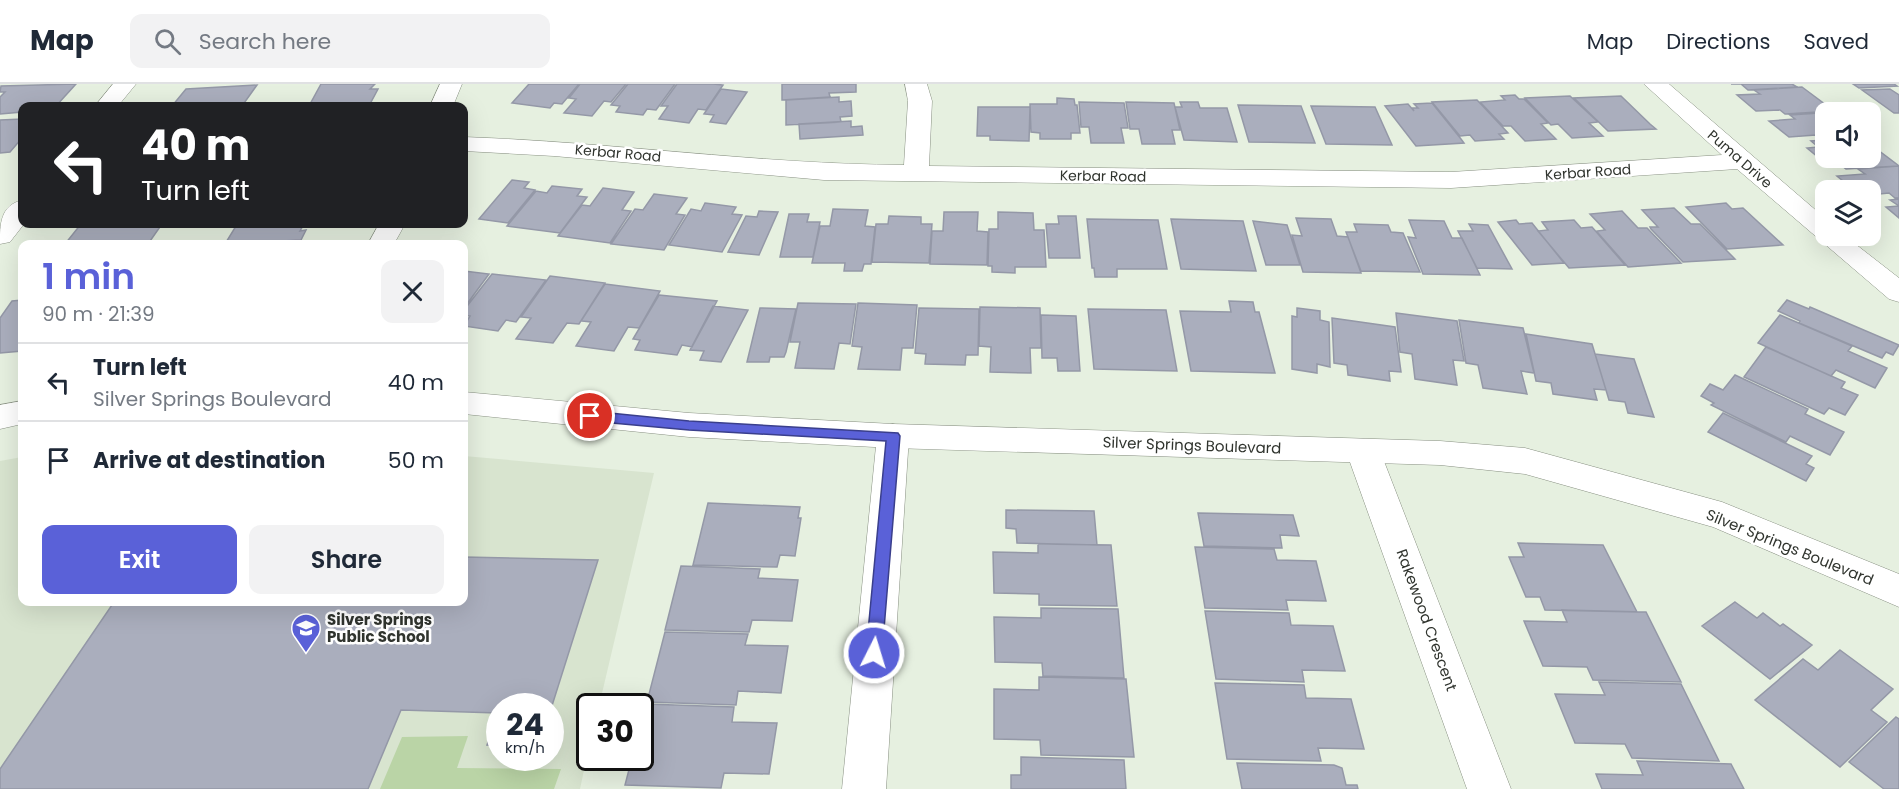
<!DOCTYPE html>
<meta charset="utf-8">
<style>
body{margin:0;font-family:Poppins,sans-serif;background:#f2f2f3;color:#1f2937;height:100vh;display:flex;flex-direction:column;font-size:22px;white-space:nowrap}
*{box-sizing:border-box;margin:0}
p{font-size:20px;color:#747a83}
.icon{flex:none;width:33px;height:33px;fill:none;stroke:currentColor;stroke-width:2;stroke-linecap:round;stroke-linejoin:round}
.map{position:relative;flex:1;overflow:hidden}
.panel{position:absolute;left:18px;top:156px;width:450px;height:366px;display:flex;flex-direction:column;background:#fff;border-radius:12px;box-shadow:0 6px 24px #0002}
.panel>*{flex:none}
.guide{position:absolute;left:18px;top:18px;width:450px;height:126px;border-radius:12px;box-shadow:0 6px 24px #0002;background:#202124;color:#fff;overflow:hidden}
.buttons{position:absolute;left:1815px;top:18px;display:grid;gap:12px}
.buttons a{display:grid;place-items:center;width:66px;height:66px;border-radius:12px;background:#fff;box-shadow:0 6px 24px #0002;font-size:30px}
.speed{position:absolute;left:486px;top:609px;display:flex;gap:12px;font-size:30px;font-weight:700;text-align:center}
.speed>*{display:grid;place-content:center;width:78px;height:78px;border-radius:50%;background:#fff;box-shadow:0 6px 24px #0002;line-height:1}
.speed small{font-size:15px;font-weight:400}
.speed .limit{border:3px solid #111;border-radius:9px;background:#fff;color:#111}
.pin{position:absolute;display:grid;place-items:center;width:51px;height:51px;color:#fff;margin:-26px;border:3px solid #fff;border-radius:50%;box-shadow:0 2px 6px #0007}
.me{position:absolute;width:66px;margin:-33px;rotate:5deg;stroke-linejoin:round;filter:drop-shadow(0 0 4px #0008)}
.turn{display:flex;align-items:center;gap:21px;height:126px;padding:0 24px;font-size:27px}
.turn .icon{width:78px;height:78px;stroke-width:2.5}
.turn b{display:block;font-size:42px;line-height:51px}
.round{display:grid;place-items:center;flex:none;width:63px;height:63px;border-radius:12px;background:#f2f2f3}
.summary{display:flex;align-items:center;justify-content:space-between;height:102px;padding:0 24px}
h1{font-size:36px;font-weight:600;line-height:45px;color:#5a61d8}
.action{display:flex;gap:12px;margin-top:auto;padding:12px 24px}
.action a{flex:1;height:69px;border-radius:12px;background:#5a61d8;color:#fff;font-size:24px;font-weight:600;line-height:69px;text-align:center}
.action a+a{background:#f2f2f3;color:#1f2937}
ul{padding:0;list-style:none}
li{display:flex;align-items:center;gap:18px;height:78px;padding:0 24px;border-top:2px solid #e0e1e3}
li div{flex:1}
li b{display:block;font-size:22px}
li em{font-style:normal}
header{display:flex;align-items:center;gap:36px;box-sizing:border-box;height:84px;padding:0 30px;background:#fff;border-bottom:2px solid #e0e1e3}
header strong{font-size:28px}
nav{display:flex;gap:33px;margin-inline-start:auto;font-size:21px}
.search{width:420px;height:54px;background:#f2f2f3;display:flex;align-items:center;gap:15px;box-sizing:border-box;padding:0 21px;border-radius:12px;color:#747a83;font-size:22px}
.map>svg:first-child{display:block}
</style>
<header>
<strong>Map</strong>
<div class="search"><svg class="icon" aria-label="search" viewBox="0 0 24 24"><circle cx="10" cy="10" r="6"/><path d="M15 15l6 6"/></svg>Search here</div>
<nav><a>Map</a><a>Directions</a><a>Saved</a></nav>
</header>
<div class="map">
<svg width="1899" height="705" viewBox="0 0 1899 705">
<rect width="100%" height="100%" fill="#e6f0e0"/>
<!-- built -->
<path fill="#d8e4cf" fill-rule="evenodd" d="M464,372L654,389L599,622H590L589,663L580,705H0V377L22,373V518H464ZM500,622H550V674H500Z"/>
<!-- green -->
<path fill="#bad4a6" d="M468,652L457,684L561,685L554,705H380L402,653Z"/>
<!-- building -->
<path fill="#aaaebd" stroke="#9498a7" stroke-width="1.5" d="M76,0L56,22H22V28L0,30V13L5,8H0L1,2Z
M321,0H375L370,5H378L370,20L366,22H309Z
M529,0H579L562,20L554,19L550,24L512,19Z
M580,0H626L611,18L604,17L592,32L564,29L576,15L569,14Z
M628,0H675L656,26L647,25L643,31L616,28L620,22L611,21Z
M677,0H713L723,1L706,26L698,25L689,39L659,35L668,22H661Z
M782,0H856V8L829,9L830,13L782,16Z
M1731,0H1792L1797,3L1748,6L1741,0Z
M1853,0H1894L1897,2L1859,4Z
M257,1L242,22H172L186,5Z
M1802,3L1834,27L1785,30L1780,26L1756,27L1737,11L1760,10L1754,6Z
M721,5L747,8L726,40L710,38L714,31L704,30Z
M1890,5L1899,11V29H1894L1862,6Z
M1515,11L1519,15H1524L1548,39L1541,40L1556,55L1525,57L1511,42H1503L1480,18L1505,16L1501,12Z
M1570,12L1598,38L1589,39L1603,52L1572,54L1558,40L1551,41L1525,14Z
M1621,12L1650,40L1656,45L1608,47L1574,14Z
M839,13V18L851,17L852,32L840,33L841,38L786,41V16Z
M1057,14L1074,15L1075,21H1077L1080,49H1071V55H1040V49L1031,48L1030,20H1057Z
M1477,16L1508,49L1499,50L1504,55L1475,57L1470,51L1460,52L1432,18Z
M1079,18L1124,19L1128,44H1121L1124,59H1091L1089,43H1081Z
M1126,18L1174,19L1180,46H1172L1175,60H1142L1139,45H1130Z
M1180,18H1198L1200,24H1227L1237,58L1184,56L1175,23H1182Z
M1432,19L1461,55L1464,59L1416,62L1385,22L1408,20L1414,27L1412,24H1418L1414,20Z
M1238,21L1301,22L1315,59L1249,58Z
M1311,22L1375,23L1392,61L1326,60Z
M978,23H1030L1029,57L990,56V52H977Z
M1826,28V56L1816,51L1789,53L1769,37L1795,35L1790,31L1834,28H1835Z
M22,35V54L10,68L0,69V36Z
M851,37V43L862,42L863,51L800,55L799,40Z
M1826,56V74H1870V60L1899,82L1846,85L1842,82L1830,83L1807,64L1818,63L1811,57Z
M1899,82V114H1895L1889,109L1870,111V106H1854L1837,92L1865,90L1858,85Z
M512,96L529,98L524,104L535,106L508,139L479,135Z
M552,102L582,105L577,112L587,113L560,149L507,142L536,107L547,109Z
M603,104L634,108L622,126L631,127L610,159L558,152L582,121L590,122Z
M654,110L687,114L676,130L685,131L664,166L611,160L635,125L643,126Z
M1899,115V134L1886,123L1899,122L1890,116Z
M705,119L736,123L732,130L742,131L722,168L669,161L691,125L701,127Z
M1726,119L1732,125L1743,124L1783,161L1727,165L1686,123Z
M1674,124L1691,140H1700L1735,175L1683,178L1651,145L1650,143H1658L1642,126Z
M833,125L868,126L865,142L875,143L871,180H864L862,187H844L845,179H812L820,142H830Z
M759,127L778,128L759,171L728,168L746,132L757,133Z
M1622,127L1638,144H1647L1681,179L1628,183L1598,149L1597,147L1605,146L1590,130Z
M944,128H978L977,147L988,148L987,181L930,180L932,147H943Z
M998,128L1033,129L1034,146H1044L1046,183H1015V189L992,188V182H988L989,145H998Z
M789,130H809L807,138H820L813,173H780Z
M889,132L921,133V140H932L929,179L872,178L876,140H888Z
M1058,132H1076L1080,174H1049L1046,140H1059Z
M1296,134L1331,135L1337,152L1348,153L1361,189L1303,188L1292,151L1302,152Z
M1087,135L1158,136L1167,185H1117V193H1095L1094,184H1092Z
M1171,135L1243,137L1256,187L1181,185Z
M1409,136L1444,137L1452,154H1462L1480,191L1423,190L1408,153L1416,154Z
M1516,136L1519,140L1532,139L1564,179L1532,181L1498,138Z
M1574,136L1581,144L1592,143L1625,181L1569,184L1538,147L1548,146L1542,138Z
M1253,137L1287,141L1300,181H1266Z
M81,140H162L148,160H65Z
M285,140H304L300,147L306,146L301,156L225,160L236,142Z
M1354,140L1388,141L1391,148L1403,149L1420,188L1361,187L1346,148H1357Z
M1469,140L1488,141L1512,185L1477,184L1458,147H1473Z
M464,187L489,190L464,224Z
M492,190L546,196L516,238L506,236L498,247L464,242L470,232L464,231V226Z
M550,192L605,199L579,240L567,239L553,259L516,255L531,234L521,233Z
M605,200L660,207L639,244L628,243L614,267L576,262L591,238L581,237Z
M659,211L717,217L692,263L682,261L677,271L635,266L640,256L633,255Z
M22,216V267L0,269V234L12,217Z
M1787,216L1809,225L1810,223L1899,261L1893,271L1886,268L1882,274L1799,239L1800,237L1778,227Z
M1229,217L1253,218L1255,228H1259L1275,289L1191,287L1180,227L1231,228Z
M798,219L856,220L850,260L839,259L834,285L795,284L800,258H790Z
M858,219L917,221L913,264H902L900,286L858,285L862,263L852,262Z
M713,222L748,226L721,278L700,276L704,267L690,266Z
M980,223L1040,224L1041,264H1030L1031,289L990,288L991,263L979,262Z
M760,224L796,225L786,268L784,273H770L769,278H747Z
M919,224L979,225L978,271H966L965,281L925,280L926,270L915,269Z
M1297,224L1320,227V236L1329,238L1330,283L1317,280V289L1292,285V232L1297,233Z
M1088,225L1166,226L1177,287L1094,285Z
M1396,229L1457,237L1464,277L1453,276L1457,301L1415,295L1412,270L1400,268Z
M1041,231L1076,232L1080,287H1058L1057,274H1042Z
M1780,231L1852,262L1848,267L1887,284L1875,304L1836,286L1831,292L1758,259Z
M1332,234L1395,243L1401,288L1389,287L1390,297L1348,291L1347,281L1334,279Z
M1459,236L1523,244L1534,289L1521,287L1527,310L1483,304L1478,281L1466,279Z
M1526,250L1592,260L1606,306L1594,305L1597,316L1553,310L1551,299L1536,297Z
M1766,263L1845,298L1841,304L1858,311L1845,331L1829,324L1824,330L1744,293Z
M1595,270L1634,275L1654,333L1628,329L1625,318L1609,316Z
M1735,291L1808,325L1805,330L1844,348L1830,371L1790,352L1786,358L1711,321L1714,319L1701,312L1710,300L1723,306Z
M1723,329L1812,372L1806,380L1814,384L1806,397L1708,348Z
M708,419L800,423L798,434H801L795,472L780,471L777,483L693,481Z
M1006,426L1094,427L1097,461L1017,459L1016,445L1006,444Z
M1198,429L1293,431L1299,452L1280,451L1282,464L1204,462Z
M1518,459L1603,461L1637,528L1545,526L1540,513H1526L1509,473H1524Z
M1038,460L1111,461L1117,522L1039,521V510L994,509L993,468L1038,469Z
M1195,463L1274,465L1277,476L1316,477L1326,517L1286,516L1288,526L1205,524Z
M464,473L598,476L550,628V622H500V662L487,661L498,629L401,626L368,705H0V685L114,518H464Z
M681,482L760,485L758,494L798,496L792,537L752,536L749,548L665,546Z
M1735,518L1757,534L1763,529L1780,542L1783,540L1812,561L1770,595L1702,542Z
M1041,524L1118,525L1124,594L1043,592L1042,579L995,578L994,533L1041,534Z
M1562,526L1646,528L1681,598L1593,596L1587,583L1543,582L1524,537L1567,538Z
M1205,527L1289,529L1291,541L1333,542L1345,587L1302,586L1304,598L1216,595Z
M665,548L748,550L745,561L788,562L781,609L738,607L736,621L647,618Z
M1840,566L1893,605L1871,626L1887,638L1840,683L1755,616L1803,575L1818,586Z
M1039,593L1126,595L1134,673L1041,671L1040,656L994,655V605L1039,606Z
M1599,598L1681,600L1719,677L1632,674L1625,660L1575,659L1555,610L1605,611Z
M1215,599L1304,601L1306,614L1351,615L1364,665L1318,664L1321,677L1227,675Z
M645,620L734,623L732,638L777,639L769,690L724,689L721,704L625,701L632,674H640V639Z
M1896,633L1899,635V705H1884L1849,678Z
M1021,673L1124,676L1126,705H1011V691H1021Z
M1637,677L1731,680L1744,705H1602L1596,690L1643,691Z
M1237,679L1334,681L1342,684L1346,701H1357L1358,705H1242Z"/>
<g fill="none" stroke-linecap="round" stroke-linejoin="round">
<!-- minor casing -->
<g stroke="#889082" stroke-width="1">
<path id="minor" d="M113,0H136L118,22H95Z
M440,0H462L453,22H430Z
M905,0H927L932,17L929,82L1451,88L1722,71L1644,0H1669L1826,135V152H1845L1899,194V218L1889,215L1737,85L1451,104L824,96L554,72L464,67V53C611,58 757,80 904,81L908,17Z
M22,116L24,140L10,158L0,160C0,140 0,122 22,116Z
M379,140H405L394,160H368Z
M893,340L905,343L909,352L886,705H842L877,352L881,343Z
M1363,355L1375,358L1380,367L1511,705H1467L1346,367L1351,358Z"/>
</g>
<!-- tertiary casing -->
<g stroke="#889082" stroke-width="1">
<path id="tertiary" d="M464,308L689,329L893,340L1440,357L1525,364L1722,418L1899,490V523L1713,443L1525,390L1440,381L893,364L689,353L464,330Z
M22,317V340L0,345V321Z"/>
</g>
<!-- minor -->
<use href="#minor" fill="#fff" fill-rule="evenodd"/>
<!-- tertiary -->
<use href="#tertiary" fill="#fff" fill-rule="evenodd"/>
</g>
<!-- route -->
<path fill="#5a61d8" stroke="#3a3f8c" stroke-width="1.5" d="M590,327L689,337L898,349L900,352L882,569L880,574L874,576L869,574L866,569L886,357L689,346L590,337L583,332Z"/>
<!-- icons -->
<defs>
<g id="school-pin" transform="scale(1.5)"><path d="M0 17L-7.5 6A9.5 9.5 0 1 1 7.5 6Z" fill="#5a61d8" stroke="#fff"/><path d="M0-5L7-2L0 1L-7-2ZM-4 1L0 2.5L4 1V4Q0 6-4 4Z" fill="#fff"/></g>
</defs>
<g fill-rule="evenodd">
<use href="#school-pin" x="306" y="544"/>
</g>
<g text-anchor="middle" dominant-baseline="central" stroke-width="5" stroke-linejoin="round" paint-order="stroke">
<!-- far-street labels -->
<g font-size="14" fill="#30342e" stroke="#fff">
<text transform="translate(618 69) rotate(5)">Kerbar Road</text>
<text transform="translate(1740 75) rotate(41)">Puma Drive</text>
<text transform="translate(1588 88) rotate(-4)">Kerbar Road</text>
<text transform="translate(1103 92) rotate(1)">Kerbar Road</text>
</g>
<!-- street labels -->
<g font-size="15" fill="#30342e" stroke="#fff">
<text transform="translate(1192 361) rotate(2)">Silver Springs Boulevard</text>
<text transform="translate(1790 463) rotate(22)">Silver Springs Boulevard</text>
<text transform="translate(1427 536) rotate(70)">Rakewood Crescent</text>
</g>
<!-- poi labels -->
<g font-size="15" font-weight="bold" fill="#30342e" stroke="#fff" text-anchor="start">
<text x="327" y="535">Silver Springs<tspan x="327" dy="17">Public School</tspan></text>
</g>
</g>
</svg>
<div class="buttons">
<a><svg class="icon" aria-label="sound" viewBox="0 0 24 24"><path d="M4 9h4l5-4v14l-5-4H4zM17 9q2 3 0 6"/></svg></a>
<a><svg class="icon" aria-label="layers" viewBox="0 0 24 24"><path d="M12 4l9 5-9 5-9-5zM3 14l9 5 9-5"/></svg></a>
</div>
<div class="speed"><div>24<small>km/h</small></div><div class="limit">30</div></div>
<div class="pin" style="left:590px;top:332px;background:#d93025"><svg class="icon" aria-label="arrive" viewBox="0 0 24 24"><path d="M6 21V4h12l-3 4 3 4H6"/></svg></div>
<svg class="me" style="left:874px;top:569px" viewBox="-20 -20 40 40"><circle r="17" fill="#5a61d8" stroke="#fff" stroke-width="3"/><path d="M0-11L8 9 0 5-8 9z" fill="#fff"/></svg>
<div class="guide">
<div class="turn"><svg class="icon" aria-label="left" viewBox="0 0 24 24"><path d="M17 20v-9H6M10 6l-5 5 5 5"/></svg><div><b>40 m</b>Turn left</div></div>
</div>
<section class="panel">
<div class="summary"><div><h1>1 min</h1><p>90 m · 21:39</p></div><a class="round"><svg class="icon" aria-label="close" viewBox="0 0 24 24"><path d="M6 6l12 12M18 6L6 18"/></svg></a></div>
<ul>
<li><svg class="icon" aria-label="left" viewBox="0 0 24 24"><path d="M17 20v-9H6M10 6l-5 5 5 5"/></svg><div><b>Turn left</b><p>Silver Springs Boulevard</p></div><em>40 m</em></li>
<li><svg class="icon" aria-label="arrive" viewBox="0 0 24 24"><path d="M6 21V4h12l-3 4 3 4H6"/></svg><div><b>Arrive at destination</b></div><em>50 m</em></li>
</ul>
<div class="action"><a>Exit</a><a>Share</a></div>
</section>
</div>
